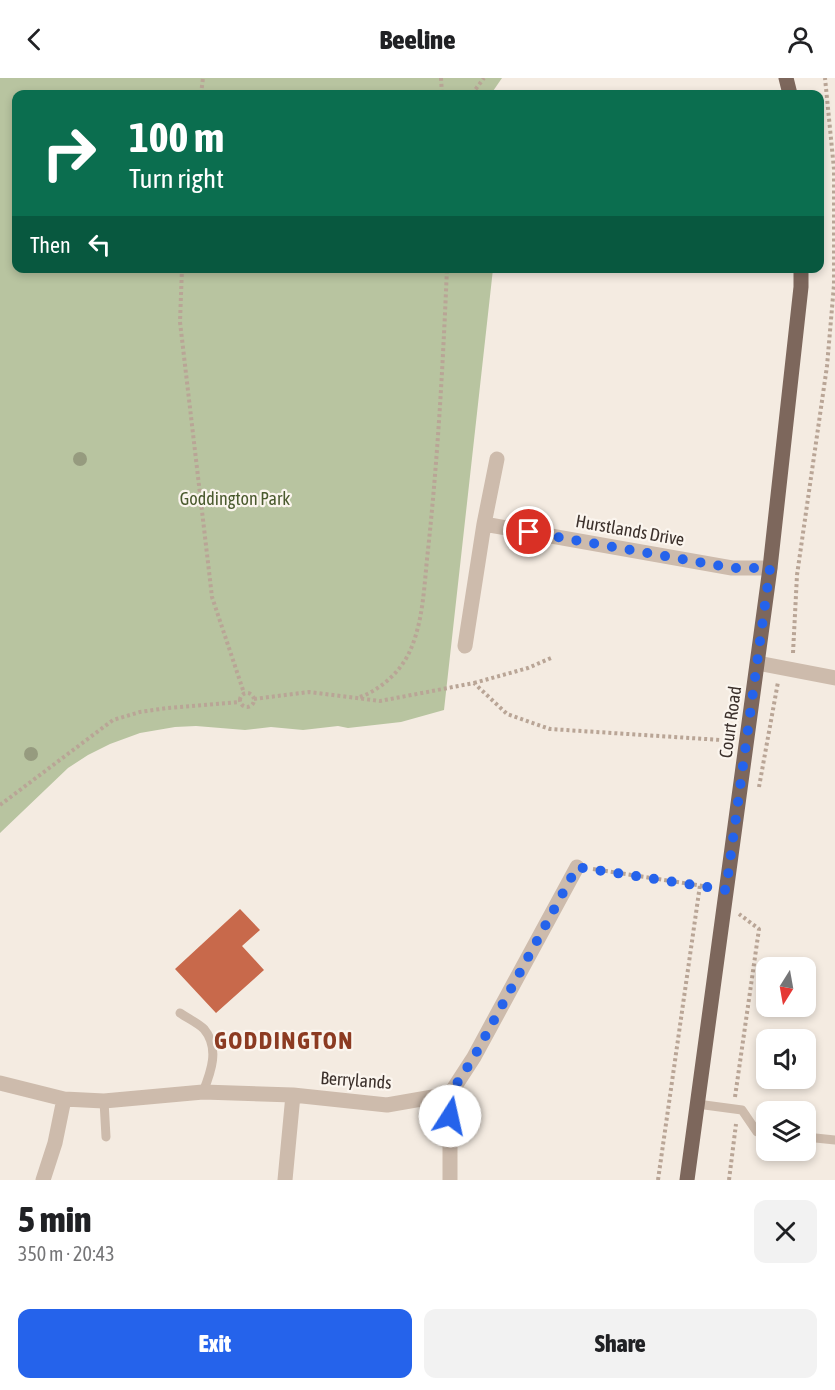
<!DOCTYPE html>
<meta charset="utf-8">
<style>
body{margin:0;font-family:"Asap Condensed",sans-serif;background:#f2f2f2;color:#202124;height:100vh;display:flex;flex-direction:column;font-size:22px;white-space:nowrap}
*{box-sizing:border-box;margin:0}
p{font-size:20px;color:#757577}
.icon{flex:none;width:33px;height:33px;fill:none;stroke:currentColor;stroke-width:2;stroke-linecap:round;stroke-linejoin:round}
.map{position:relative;height:1102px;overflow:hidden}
.drawer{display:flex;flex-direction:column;background:#fff;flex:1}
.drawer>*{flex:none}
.banner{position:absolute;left:12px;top:12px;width:812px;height:183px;border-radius:12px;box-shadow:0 3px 9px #0003;background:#0b6e4f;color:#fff;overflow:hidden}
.needle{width:39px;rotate:191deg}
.controls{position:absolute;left:756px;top:879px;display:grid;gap:12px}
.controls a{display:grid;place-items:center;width:60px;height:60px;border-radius:12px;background:#fff;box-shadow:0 3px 9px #0003;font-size:30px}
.pin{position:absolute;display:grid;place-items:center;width:51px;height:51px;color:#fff;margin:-26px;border:3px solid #fff;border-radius:50%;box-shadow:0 2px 6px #0007}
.me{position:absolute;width:66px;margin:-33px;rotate:10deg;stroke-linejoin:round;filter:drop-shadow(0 0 4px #0008)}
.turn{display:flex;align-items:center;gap:21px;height:126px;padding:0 18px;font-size:27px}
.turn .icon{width:78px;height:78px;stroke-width:2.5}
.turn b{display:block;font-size:42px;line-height:51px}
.then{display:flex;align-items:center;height:57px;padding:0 18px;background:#0003;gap:12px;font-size:22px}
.round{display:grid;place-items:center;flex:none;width:63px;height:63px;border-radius:12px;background:#f2f2f2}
.overview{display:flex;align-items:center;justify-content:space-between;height:102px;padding:0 18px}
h1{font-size:36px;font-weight:800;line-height:45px}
.cta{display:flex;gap:12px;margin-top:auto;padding:12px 18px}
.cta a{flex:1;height:69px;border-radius:12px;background:#2563eb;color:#fff;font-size:24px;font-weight:800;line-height:69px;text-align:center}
.cta a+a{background:#f2f2f2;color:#202124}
header{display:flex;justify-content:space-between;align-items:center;height:78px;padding:0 18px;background:#fff;font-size:27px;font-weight:800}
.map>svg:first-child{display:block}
</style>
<header><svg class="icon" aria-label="back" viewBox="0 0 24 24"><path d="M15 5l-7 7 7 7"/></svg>Beeline<svg class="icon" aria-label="person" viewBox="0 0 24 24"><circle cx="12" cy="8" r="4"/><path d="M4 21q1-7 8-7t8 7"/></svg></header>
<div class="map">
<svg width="835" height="1102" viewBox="0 0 835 1102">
<rect width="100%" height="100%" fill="#f4ebe1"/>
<!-- green -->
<path fill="#b8c4a0" d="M0,0H502L491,16H16V190L493,191L444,632L401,644L348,650L338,648L303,652L271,649L245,652L196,648L175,649L140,655L110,666L88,677L68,690L0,755Z"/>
<!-- building -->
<path fill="#c8694b" d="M240,831L260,852L242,868L264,892L216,935L175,891Z"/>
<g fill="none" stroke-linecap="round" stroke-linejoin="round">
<!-- path -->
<path stroke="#b9a596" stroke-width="4" stroke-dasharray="3 3" stroke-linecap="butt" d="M441,0L442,16
M201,16L203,0
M472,16L484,0
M182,190L180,244L212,519L244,615
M793,575L797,497L827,288L834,207V91L825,0
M474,605L528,590L551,580
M240 622a7 7 0 1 1 14 0a7 7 0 1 1-14 0Z
M360,619C380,612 400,594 409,575C424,543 424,506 428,472C438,378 443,285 447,190
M254,621L309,614L380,623L474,605L507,636L550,651L721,662
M759,709L778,604
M0,727L113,642L140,634L167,630L239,624
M593,791L710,809
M735,1019L759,851L739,836
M658,1102L700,807
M729,1102L736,1046"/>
<!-- service -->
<path stroke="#cdbbac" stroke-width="9" d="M180,935C187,940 198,945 204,951C220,970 211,994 203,1014
M104,1023L106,1059
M697,1026L742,1032L757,1054L766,1055
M806,1059L835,1062"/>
<!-- minor -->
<path stroke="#cdbbac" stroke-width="15" d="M484,446L732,490H770
M465,568L484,446L497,381
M758,585L835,600
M0,1005L64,1021L104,1023L203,1014L293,1017L387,1027L450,1016L474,979L577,789
M43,1102L55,1065L64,1021
M285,1102L293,1017
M450,1102V1016"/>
<!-- primary -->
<path stroke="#7d675c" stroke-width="15" d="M786,0L790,16
M687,1102L770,490L801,209V190"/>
</g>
<!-- trees -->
<g fill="#969b7f">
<circle cx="80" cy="381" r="7"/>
<circle cx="31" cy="676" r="7"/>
</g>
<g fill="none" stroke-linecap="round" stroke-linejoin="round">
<!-- route -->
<path stroke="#2563eb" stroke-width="10" stroke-dasharray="0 18" d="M450,1038V1016L474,979L577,789L726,812L770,490H732L529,454"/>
</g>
<g text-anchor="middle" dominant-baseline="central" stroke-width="4.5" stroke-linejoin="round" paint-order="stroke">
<!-- park labels -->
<g font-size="18" fill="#4a5a2e" stroke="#fbf5ee">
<text x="235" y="420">Goddington Park</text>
</g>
<!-- street labels -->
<g font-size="18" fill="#3b302b" stroke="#fbf5ee">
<text transform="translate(630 452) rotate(10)">Hurstlands Drive</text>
<text transform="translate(730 644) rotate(-82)">Court Road</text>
<text transform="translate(356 1002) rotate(4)">Berrylands</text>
</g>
<!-- district labels -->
<g font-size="24" font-weight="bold" letter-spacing="1.5" fill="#8c3b22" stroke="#fbf5ee">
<text x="284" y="962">GODDINGTON</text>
</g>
</g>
</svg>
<div class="controls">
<a><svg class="needle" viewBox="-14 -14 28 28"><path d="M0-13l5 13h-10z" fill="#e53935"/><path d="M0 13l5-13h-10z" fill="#757577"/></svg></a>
<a><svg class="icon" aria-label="sound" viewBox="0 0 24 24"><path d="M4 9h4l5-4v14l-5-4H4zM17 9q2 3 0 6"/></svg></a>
<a><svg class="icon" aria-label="layers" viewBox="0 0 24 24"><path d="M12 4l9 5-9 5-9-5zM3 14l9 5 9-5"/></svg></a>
</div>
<div class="pin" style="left:529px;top:454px;background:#d93025"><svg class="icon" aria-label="arrive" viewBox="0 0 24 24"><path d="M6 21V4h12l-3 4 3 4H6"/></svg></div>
<svg class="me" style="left:450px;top:1038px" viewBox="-20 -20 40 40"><circle r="19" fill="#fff"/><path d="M0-13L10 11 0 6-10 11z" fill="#2563eb"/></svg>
<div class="banner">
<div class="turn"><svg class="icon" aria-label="right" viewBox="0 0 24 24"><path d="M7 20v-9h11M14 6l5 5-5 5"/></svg><div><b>100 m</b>Turn right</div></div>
<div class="then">Then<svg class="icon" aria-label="left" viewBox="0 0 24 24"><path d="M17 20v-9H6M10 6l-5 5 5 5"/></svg></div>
</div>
</div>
<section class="drawer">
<div class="overview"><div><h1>5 min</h1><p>350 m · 20:43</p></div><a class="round"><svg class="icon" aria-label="close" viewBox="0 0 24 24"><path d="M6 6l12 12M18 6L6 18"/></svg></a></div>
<div class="cta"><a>Exit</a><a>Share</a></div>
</section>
